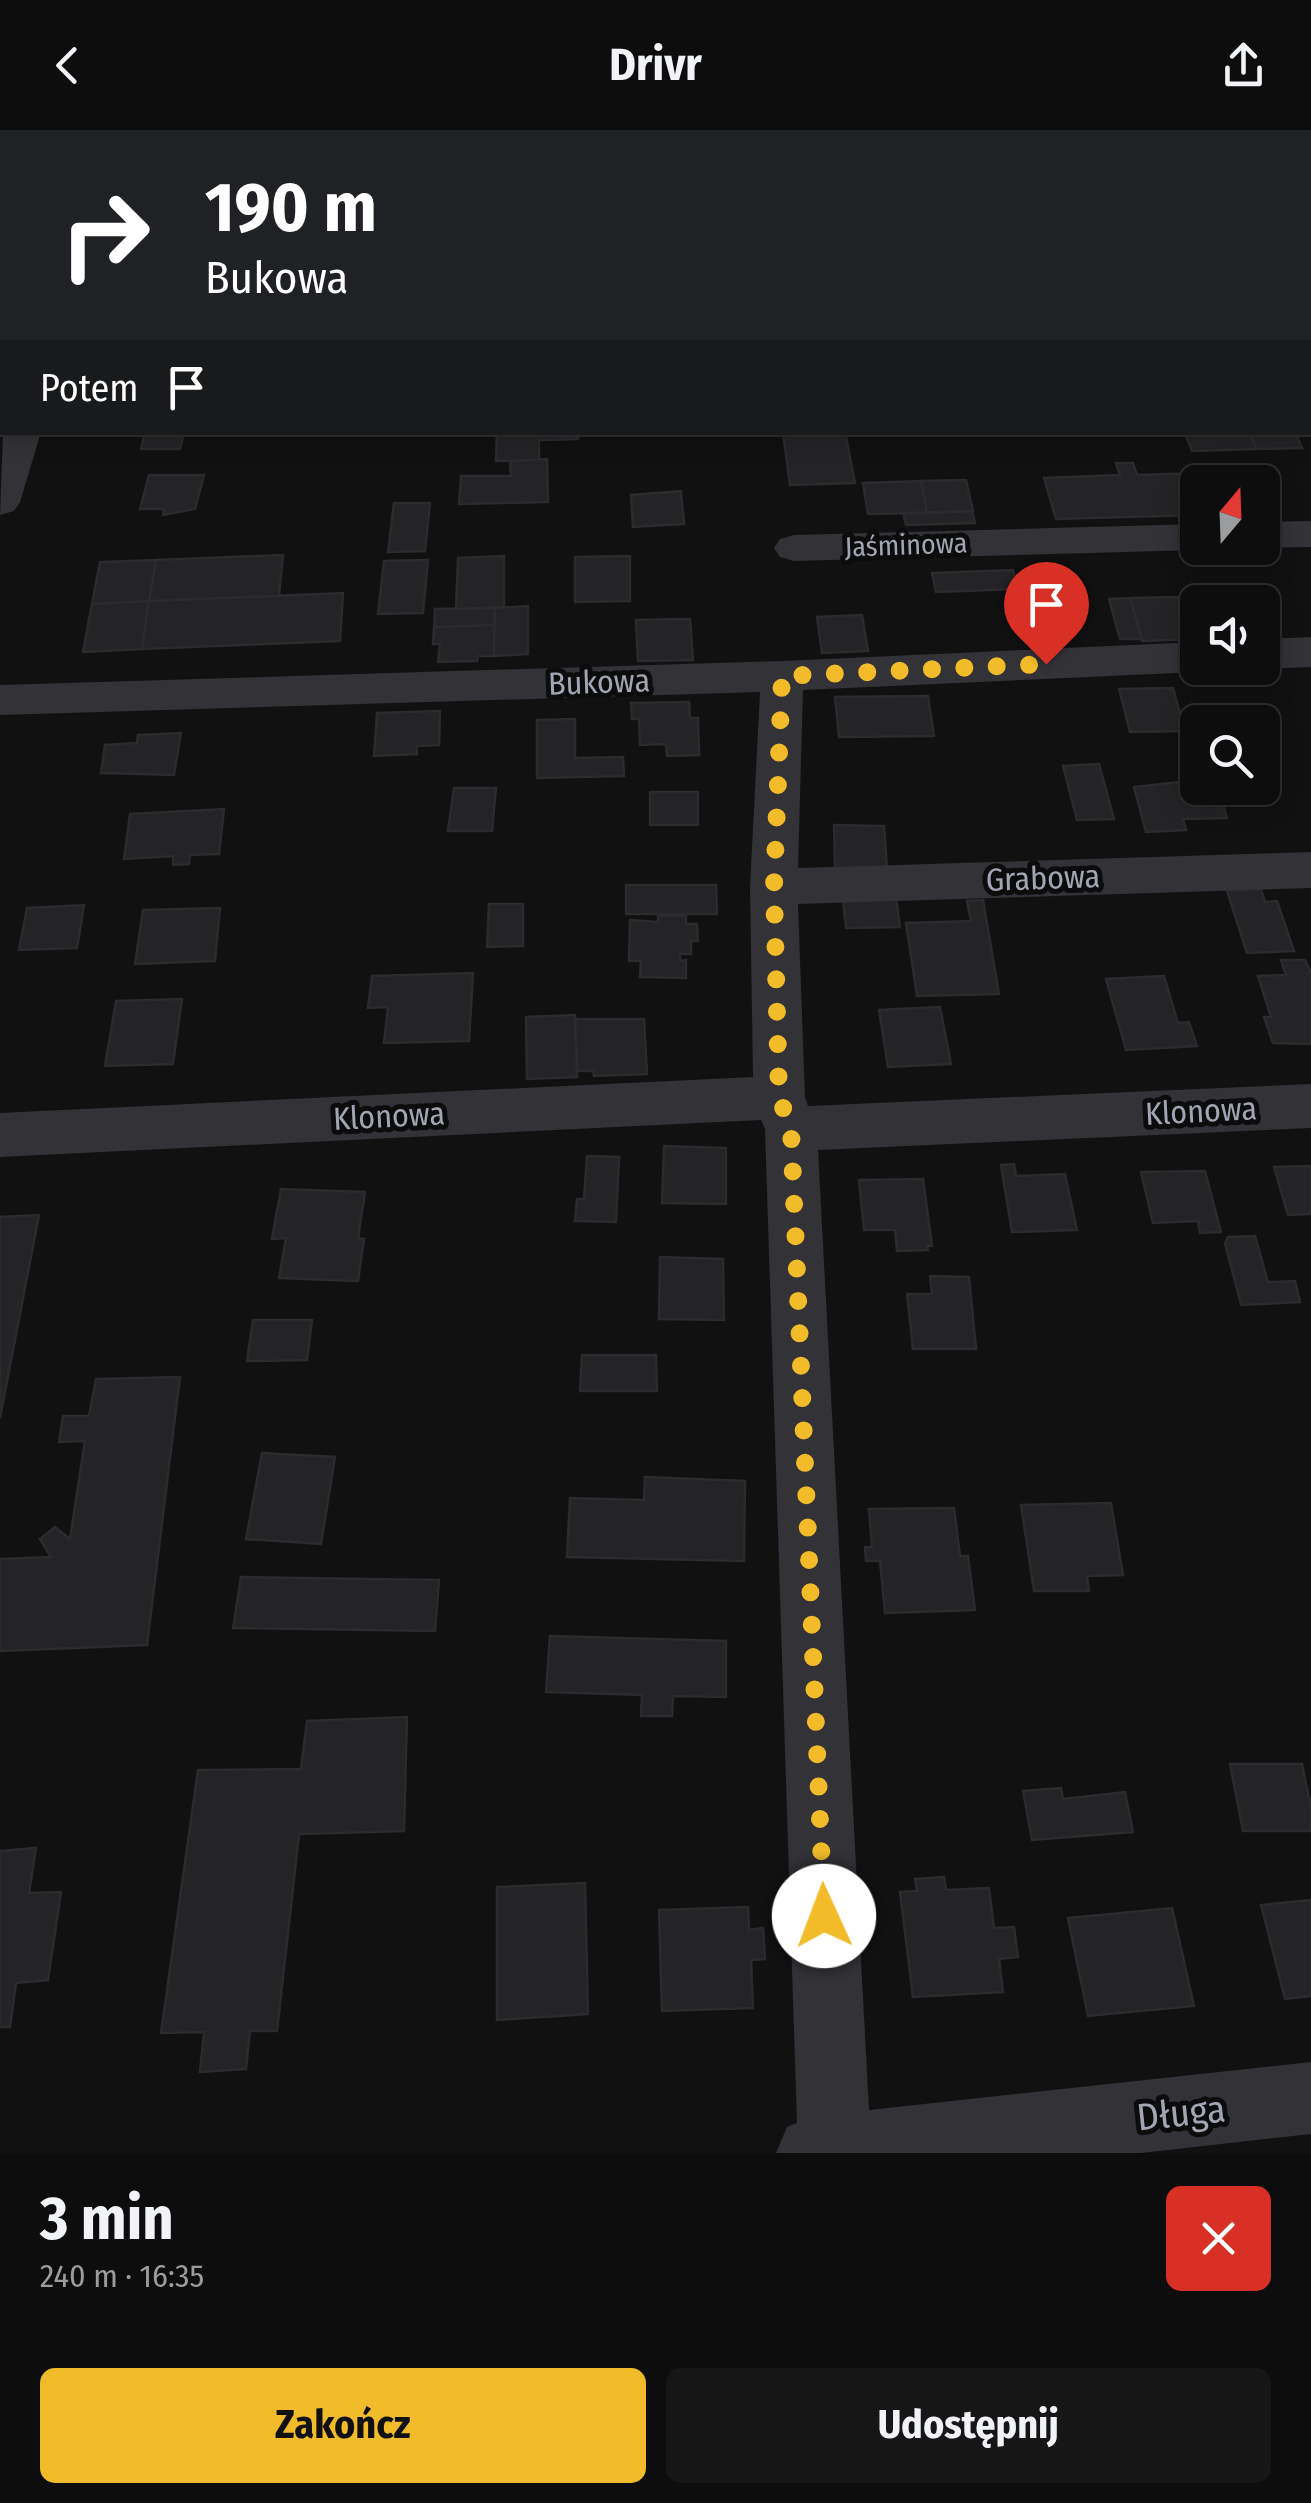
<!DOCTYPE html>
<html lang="pl">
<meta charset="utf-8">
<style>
body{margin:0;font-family:"Fira Sans Condensed",sans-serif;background:#161617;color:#f1f3f6;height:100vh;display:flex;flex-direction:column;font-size:38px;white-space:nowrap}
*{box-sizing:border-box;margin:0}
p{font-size:32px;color:#9a9c9e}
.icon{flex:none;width:55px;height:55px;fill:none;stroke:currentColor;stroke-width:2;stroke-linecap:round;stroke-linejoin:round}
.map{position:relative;height:2023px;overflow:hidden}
.sheet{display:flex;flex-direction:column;background:#0d0d0e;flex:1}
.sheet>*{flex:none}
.hud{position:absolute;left:0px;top:0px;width:1312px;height:305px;box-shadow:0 5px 25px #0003,0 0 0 2px #2d2d2e;background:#202124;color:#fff;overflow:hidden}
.needle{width:65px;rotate:19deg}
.fabs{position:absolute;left:1180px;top:335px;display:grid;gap:20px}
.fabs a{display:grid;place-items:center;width:100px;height:100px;border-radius:15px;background:#0d0d0e;box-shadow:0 5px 25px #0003,0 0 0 2px #2d2d2e;font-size:50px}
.pin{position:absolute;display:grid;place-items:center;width:85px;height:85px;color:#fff;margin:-102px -42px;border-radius:50% 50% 50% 0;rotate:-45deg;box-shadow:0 0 10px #0007}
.pin .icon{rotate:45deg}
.me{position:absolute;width:110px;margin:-55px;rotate:358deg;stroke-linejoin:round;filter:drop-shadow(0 0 8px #0008)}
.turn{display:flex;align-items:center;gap:35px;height:210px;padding:0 40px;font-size:45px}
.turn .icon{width:130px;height:130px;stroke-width:2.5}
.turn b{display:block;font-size:70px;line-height:85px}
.then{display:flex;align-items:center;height:95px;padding:0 40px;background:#0003;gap:20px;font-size:38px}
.round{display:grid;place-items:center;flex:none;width:105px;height:105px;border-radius:15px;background:#161617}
.summary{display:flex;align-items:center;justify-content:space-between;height:170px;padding:0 40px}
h1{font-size:60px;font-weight:700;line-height:75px}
.cta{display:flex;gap:20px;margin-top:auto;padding:20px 40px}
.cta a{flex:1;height:115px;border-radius:15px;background:#f2bb29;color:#111;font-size:40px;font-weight:700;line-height:115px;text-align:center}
.cta a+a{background:#161617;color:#f1f3f6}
header{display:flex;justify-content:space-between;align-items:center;height:130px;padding:0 40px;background:#0d0d0e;font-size:45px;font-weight:700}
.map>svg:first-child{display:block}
</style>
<header><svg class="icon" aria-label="back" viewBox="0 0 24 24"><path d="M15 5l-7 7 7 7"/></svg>Drivr<svg class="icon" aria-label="share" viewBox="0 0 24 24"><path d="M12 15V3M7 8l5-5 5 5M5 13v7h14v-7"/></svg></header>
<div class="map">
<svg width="1311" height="2023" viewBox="0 0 1311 2023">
<rect width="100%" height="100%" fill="#111112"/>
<!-- building -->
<path fill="#242426" stroke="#2b2b2e" stroke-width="2.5" d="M145,302H184L180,319H141Z
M497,302H578V309L539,310V330L496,331Z
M783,302H845L855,353L790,355Z
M1295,302L1302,318L1256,319L1250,304Z
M1250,304L1256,319L1192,321L1186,306Z
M547,329L548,372L459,374L461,346H511L510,331Z
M1116,333H1133L1137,345L1199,343L1203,352H1198V385L1056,389L1044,348L1120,345Z
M149,345H204L195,379L163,385L164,379H140Z
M966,350L973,381L927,383L921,351Z
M921,351L927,383L868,384L863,353Z
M681,361L684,394L633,397L631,365Z
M394,373H430L425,421L388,422Z
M972,381L975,393L906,395L903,383Z
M283,425L279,466L149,471L156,430Z
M504,426V477L456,479L458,428Z
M630,426V471L575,472V427Z
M156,430L149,471L92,474L100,432Z
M428,430L423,483L378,484L384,431Z
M1013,440L1018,459L936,462L932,443Z
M343,463L340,511L142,519L149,471Z
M1179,467L1192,509L1142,511L1130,468Z
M1130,468L1142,509H1120L1109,469Z
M149,471L142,519L83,522L92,474Z
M528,476V524L494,526L495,478Z
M495,478L494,495L434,497L435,479Z
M862,485L868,521L822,523L817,487Z
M683,489H690L693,530L638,531L636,490Z
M494,495V526H478L477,531L438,532L440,514H433L434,497Z
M1173,558L1185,601L1130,602L1119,559Z
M928,566L934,606L839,607L835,567Z
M689,572L690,588H698L699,625L667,626L666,614L640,615L639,589H632L631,573Z
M440,581L439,615L417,616V624L374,626L377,583Z
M575,589V628L623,627L624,646L537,648V590Z
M181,603L174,645L101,643L105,615L137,613L138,605Z
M1099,634L1114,689L1077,690L1063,636Z
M1198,650V658H1218L1227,688L1183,689L1186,700L1146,702L1134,657Z
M454,658H496L492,701H448Z
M650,662H698V695H650Z
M224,679L219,724L190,725L189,734L173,735V726L124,729L130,684Z
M834,695L884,696L887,739L835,738Z
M626,755H716L717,784H626Z
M1261,759L1265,772L1277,771L1294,821L1247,823L1227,761Z
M896,768L900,797L846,798L843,769Z
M983,770L999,864L917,866L906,793L971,791L967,771Z
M489,774H523V816L487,817Z
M84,775L77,818L19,820L27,778Z
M220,778L215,831L135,834L143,780Z
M658,786H686V794H697L698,811H691V824H680V831L686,830V848L640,847L641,831H629L630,790L658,792Z
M1281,830H1305L1311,843V914L1273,913L1264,887H1271L1258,846L1286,845Z
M473,843L469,911L384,913L388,877L368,878L372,846Z
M1164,846L1178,893L1189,892L1197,916L1126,920L1106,849Z
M182,869L173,934L105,936L116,871Z
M940,877L951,934L888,937L879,880Z
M575,885L577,947L527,949L526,887Z
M575,889H644L647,944L594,946L593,941H577Z
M664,1016L726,1018V1074L662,1073Z
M587,1026L619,1027L616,1092L575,1091L577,1069H584Z
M1014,1034L1016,1046L1065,1044L1077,1100L1012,1102L1001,1035Z
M1311,1036V1084L1288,1085L1274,1037Z
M1205,1041L1221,1102L1200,1103L1198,1091L1153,1093L1141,1042Z
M923,1049L932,1116H927L928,1120L897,1121L895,1100H864L859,1050Z
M281,1059L365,1062L358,1108L364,1109L358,1151L279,1148L286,1108L272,1109Z
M39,1085L0,1288V1087Z
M1255,1106L1268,1152L1295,1151L1300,1172L1241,1175L1225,1113L1228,1107Z
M660,1127L723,1129L724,1190L659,1189Z
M930,1146L969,1147L976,1219H913L907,1164H932Z
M253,1190H312L307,1230L247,1231Z
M582,1225H656L657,1261H580Z
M180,1247L147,1515L0,1521V1429L51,1427L40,1409L55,1397L70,1409L85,1311L59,1312L63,1286H89L96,1249Z
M262,1323L335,1327L321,1414L246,1409Z
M645,1347L745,1351L744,1431L567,1427L570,1368L644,1370Z
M1111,1373L1123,1445L1087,1446L1089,1461H1034L1021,1375Z
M954,1378L960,1426H968L975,1480L885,1483L880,1431H866L865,1417H872L869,1379Z
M241,1447L439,1450L435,1501L233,1498Z
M550,1506L726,1511V1567L673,1566L672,1586H641L642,1565L546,1562Z
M407,1587L404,1701L299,1704L277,1901H250L246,1939L200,1942L204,1902L161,1903L198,1640L301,1639L307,1591Z
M1230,1634H1302L1311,1677V1701H1243Z
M1061,1658L1063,1669L1125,1662L1133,1702L1032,1710L1023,1661Z
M36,1718L29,1763L61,1762L48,1850L16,1853L10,1897H0V1721Z
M944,1747L946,1760L989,1758L994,1798L1014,1797L1018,1827L999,1829L1003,1862L913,1867L900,1762L917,1761L915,1749Z
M585,1753L588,1884L497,1890V1757Z
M1311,1770V1866L1285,1869L1261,1775Z
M748,1777L749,1800L763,1798L765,1829L751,1830L753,1878L662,1881L659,1780Z
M1172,1778L1194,1876L1088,1886L1068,1788Z"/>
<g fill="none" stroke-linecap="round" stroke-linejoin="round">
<!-- minor -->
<path fill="#323237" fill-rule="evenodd" d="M0,157L2,158V179H0Z
M1310,194H1311V216H1310Z
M3,302H41L20,372L14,381L0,385Z
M1311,391V417L1262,418H1260L1262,392Z
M1198,394V418H1208L1198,420L794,431L780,427L774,418L780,409L794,405Z
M1311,507V537L1262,539L1258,538H1262V509Z
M1198,512V538H1213L1198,542L803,560L798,738L1311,722V758L798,774L805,967L808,976L1311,954V998L818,1020L869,1980L1311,1932V2004L1141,2023H776L787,1997L797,1993L765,999L761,990L0,1027V983L753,947L750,757L760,562L0,585V555L782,531Z"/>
</g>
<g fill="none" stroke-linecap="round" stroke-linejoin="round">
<!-- route -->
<path stroke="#f2bb29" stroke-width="18" stroke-dasharray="0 32.4" d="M824,1786L791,999L779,967L774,757L782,546L1046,534"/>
</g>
<g text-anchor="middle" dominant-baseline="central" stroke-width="10" stroke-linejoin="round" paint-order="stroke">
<!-- far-street labels -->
<g font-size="28" fill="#a2a6b3" stroke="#0c0c0d">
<text transform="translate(906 415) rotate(-2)">Jaśminowa</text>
</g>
<!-- street labels -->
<g font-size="32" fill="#a2a6b3" stroke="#0c0c0d">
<text transform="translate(599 552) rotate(-2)">Bukowa</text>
<text transform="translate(1043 748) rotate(-2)">Grabowa</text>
<text transform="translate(1201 981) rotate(-3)">Klonowa</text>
<text transform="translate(389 986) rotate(-3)">Klonowa</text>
</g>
<!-- near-street labels -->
<g font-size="38" fill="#a2a6b3" stroke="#0c0c0d">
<text transform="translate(1181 1983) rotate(-6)">Długa</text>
</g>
</g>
</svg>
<div class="fabs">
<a><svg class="needle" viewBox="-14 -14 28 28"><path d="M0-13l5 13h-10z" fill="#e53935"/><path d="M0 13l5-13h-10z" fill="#9a9c9e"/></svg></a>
<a><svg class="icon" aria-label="sound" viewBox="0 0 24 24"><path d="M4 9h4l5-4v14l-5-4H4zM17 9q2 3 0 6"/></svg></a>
<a><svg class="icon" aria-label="search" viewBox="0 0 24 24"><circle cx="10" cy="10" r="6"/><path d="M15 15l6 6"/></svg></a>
</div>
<div class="pin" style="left:1046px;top:534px;background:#d93025"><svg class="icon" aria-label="arrive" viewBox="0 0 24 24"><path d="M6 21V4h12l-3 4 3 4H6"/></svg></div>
<svg class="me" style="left:824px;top:1786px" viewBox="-20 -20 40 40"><circle r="19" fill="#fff"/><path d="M0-13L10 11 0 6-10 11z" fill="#f2bb29"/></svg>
<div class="hud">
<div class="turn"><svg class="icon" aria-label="right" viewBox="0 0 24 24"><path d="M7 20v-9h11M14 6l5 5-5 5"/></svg><div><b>190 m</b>Bukowa</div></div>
<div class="then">Potem<svg class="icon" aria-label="arrive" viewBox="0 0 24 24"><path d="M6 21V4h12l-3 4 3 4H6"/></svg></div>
</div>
</div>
<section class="sheet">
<div class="summary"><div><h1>3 min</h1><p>240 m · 16:35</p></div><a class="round" style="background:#d93025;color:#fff"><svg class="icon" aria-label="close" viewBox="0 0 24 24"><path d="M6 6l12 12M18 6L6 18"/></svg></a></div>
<div class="cta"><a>Zakończ</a><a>Udostępnij</a></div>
</section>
